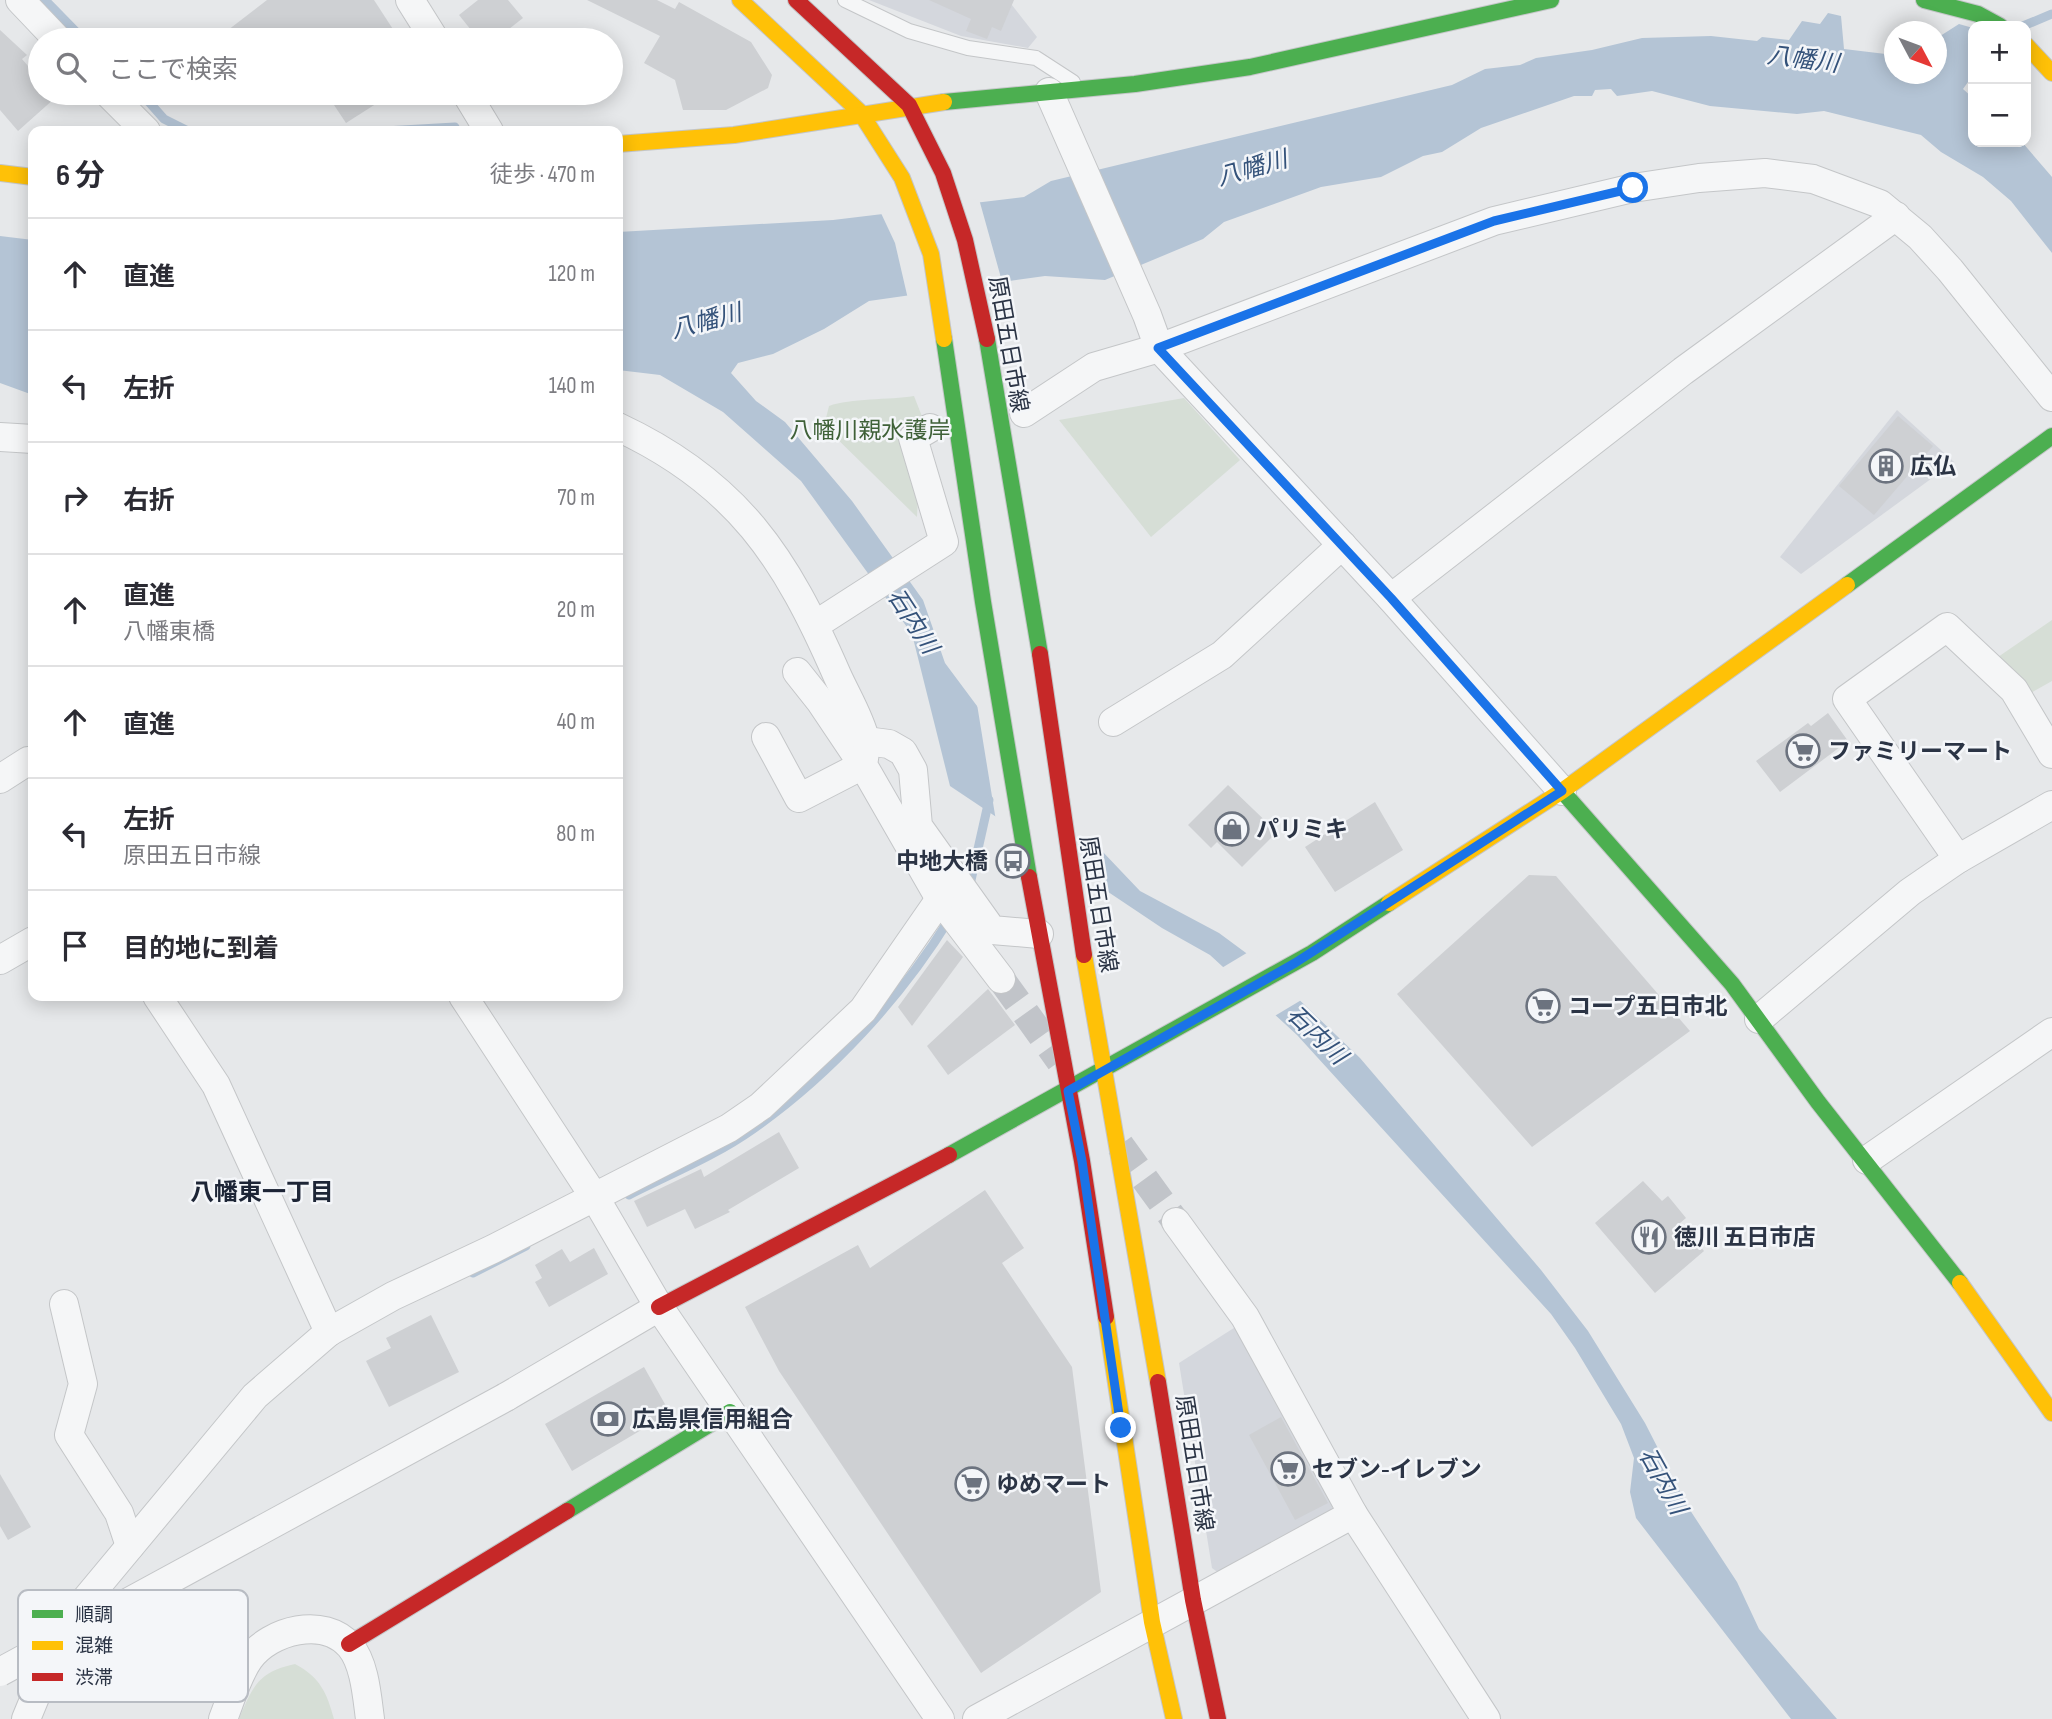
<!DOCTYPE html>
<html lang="ja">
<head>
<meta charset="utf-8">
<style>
  :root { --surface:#fff; --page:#f7f7f7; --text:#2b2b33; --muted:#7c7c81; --line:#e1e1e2 }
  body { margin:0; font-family:"Sofia Sans Condensed","Noto Sans JP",sans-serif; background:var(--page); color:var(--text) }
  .controls { position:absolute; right:21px; top:21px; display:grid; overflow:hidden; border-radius:14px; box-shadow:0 4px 18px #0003 }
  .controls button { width:63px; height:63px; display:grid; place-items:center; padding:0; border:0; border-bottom:2px solid var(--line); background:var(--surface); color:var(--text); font:35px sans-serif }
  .compass { position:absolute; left:1884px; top:21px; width:63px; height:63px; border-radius:50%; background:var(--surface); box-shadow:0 4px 18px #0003; rotate:131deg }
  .stop { position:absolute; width:21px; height:21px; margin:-16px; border:5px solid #1a73e8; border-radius:50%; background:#fff }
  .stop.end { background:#1a73e8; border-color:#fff; box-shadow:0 2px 7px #0008 }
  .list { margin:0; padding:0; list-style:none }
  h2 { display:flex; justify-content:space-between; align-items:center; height:91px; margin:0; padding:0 28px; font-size:30px }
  h2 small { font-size:23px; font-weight:400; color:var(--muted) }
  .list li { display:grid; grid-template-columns:46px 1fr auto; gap:21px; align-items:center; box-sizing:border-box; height:112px; padding:0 28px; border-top:2px solid var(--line) }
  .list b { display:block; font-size:26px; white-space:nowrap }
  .list p { margin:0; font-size:23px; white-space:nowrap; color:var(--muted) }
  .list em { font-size:23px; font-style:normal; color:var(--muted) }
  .icon { flex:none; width:38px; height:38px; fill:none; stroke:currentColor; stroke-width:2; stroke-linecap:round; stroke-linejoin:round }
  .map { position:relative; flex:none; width:2052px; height:1719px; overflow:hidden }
  .search { position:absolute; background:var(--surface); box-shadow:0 4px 18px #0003; left:28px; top:28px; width:595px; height:77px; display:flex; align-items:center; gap:18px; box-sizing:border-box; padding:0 24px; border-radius:38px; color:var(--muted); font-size:26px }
  .panel { position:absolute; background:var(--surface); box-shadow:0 4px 18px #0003; left:28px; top:126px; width:595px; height:875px; border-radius:14px }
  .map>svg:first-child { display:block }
</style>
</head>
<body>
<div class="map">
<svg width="2052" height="1719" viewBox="0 0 2052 1719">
  <rect width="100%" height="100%" fill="#e6e8ea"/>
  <g fill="#d4d7dd">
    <polygon points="869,0 1008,0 1037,37 1028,48 961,36"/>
    <polygon points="1897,410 1954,462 1801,574 1780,557"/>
    <polygon points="1237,1326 1333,1505 1329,1516 1220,1574 1212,1568 1179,1363"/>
  </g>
  <g fill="#d6ded6">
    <path d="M 914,396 L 923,419 L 898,437 L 918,496 L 917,517 L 824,426 L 829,406 C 850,398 889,400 914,396 Z"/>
    <polygon points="1184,398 1240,460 1151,537 1059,420"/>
    <polygon points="2052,620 2052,681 2029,694 1998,657"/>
    <path d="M 295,1664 C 320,1677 327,1693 334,1719 L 239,1719 C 253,1686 258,1672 295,1664 Z"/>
  </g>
  <g fill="#b4c4d5">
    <polygon points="1828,13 1841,16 1844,49 1894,55 1895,74 1937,74 1937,38 1959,24 1973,28 1973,75 1963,89 1973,98 1973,142 2022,142 2052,177 2052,253 2011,201 1983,177 1941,152 1921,135 1824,111 1797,114 1710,106 1652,91 1617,96 1611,89 1595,90 1592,96 1574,96 1481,128 1442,152 1423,156 1381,177 1321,187 1224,222 1203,239 1105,280 1045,276 869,301 824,329 773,354 738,363 731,373 756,401 785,422 852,501 923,600 945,663 1024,769 1140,891 1219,933 1265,967 1360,1058 1541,1270 1588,1331 1645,1423 1688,1507 1737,1582 1759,1629 1837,1719 1791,1719 1636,1518 1630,1492 1634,1458 1621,1424 1575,1348 1551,1314 1297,1035 1210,955 1162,928 950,786 912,634 801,481 723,412 660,375 618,370 618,232 833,220 1024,197 1051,181 1452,85 1485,69 1520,65 1536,58 1592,50 1642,38 1711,36 1757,41 1762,37 1789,40 1802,21 1820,24"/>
    <polygon points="0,236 33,240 33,395 0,383"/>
  </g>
  <g fill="#e6e8ea">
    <polygon points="979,199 1003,285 908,299 895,243 880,211"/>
    <polygon points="976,698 1027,767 1096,839 1105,893 996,821"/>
    <polygon points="1250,951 1267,965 1303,999 1273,1017 1220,969"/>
  </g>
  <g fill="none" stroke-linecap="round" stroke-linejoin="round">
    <g stroke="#b4c4d5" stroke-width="9">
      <polyline points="45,0 84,40"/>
      <polyline points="2023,26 2052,14"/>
      <polyline points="141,93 164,119 188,131"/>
      <polyline points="385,131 455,127"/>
      <polyline points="969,889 989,800"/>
      <path d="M 629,1195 C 670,1174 715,1156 753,1129 C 829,1076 902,997 950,918"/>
      <polyline points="473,1273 526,1246"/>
    </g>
  </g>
  <g fill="#ced0d3">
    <polygon points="267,0 374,0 400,40 215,40"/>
    <polygon points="478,0 508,0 523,18 495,40 479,40 459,15"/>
    <polygon points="587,0 657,0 675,9 679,2 751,42 772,75 768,88 726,110 683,110 675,80 644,63 660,36"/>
    <polygon points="929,0 1014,0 1001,31 992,27 987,39 966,31 971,19"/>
    <polygon points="0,30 27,55 22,59 40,80 40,93 51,93 55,98 18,131 0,110"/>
    <polygon points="326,93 393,93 346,123"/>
    <polygon points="1898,416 1933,446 1874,515 1839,486"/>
    <polygon points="1828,713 1848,741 1780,792 1756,761 1808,723 1811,726"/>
    <polygon points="1228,785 1277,832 1242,867 1217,842 1211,848 1188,825"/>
    <polygon points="1375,802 1403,850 1335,892 1305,847"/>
    <polygon points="1529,875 1556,876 1690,1031 1532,1147 1397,994"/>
    <polygon points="947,940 963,957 912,1026 898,1007"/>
    <polygon points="988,989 1015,1025 948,1075 927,1046"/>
    <polygon points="779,1132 799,1168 728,1210 730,1212 695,1229 685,1209 647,1227 634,1201 701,1169 704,1177"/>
    <polygon points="1643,1181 1662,1201 1668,1196 1686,1218 1680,1223 1704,1251 1655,1293 1595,1223"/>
    <polygon points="985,1190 1024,1248 1002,1263 1072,1367 1101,1592 981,1673 779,1371 745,1307 858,1245 870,1268"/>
    <polygon points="594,1248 608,1274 549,1307 535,1282 542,1278 535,1265 562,1249 570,1262"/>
    <polygon points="431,1315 459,1372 389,1407 366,1361 391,1348 386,1338"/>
    <polygon points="644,1367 670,1413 572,1471 545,1424"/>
    <polygon points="1281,1417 1328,1503 1295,1520 1249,1435"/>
    <polygon points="0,1474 31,1527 8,1540 0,1526"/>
  </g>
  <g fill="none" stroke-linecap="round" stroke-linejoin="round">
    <g stroke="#c1c4c9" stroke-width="28" stroke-dasharray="28 14" stroke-linecap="butt">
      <polyline points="1001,979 1060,1061"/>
      <polyline points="1120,1145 1176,1222"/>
    </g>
    <defs>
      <polyline id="lane" points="845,0 909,31 968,48 1036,58 1073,82"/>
      <g id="street">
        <polyline points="20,0 58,40"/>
        <polyline points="410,0 435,40"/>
        <polyline points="1049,92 1147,315 1159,348 1391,598 1562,791"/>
        <polyline points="108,93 146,131"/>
        <polyline points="466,93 489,131"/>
        <polyline points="1024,413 1094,367 1159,348 1494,221 1633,188 1699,178 1765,173 1813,179 1880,204 1920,237 1950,270 2052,397"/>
        <path d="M 618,427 C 738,483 786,558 837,675 C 846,695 860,718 865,739 C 867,747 864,757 863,765 L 940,899 L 1001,979"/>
        <polyline points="0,437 33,439"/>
        <polyline points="1391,598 1683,371 1896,216"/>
        <polyline points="815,625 944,542 913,438 930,428"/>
        <polyline points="1113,722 1222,655 1342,545"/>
        <polyline points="766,737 799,798 863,765 820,701 797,672"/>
        <polyline points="866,741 889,744 903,752 913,770 918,826 992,930 1039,934"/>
        <polyline points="0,779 28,761"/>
        <polyline points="1958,859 1847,699 1947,627 2014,690 2052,754"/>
        <polyline points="0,960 33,941"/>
        <polyline points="157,996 216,1085 329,1332"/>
        <polyline points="463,996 597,1201 659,1307 940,1719"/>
        <polyline points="1759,1019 1910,892 1958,859 2052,805"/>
        <polyline points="1867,1160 2052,1032"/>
        <polyline points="1176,1222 1245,1317 1353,1514 1486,1719"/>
        <polyline points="64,1304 83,1384 69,1435 119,1513 130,1546"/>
        <polyline points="506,1397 659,1307"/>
        <polyline points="26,1719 62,1632 87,1598 255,1396 329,1332 393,1296 493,1249 729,1128 761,1106 863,1010 940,899"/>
        <path d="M 223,1719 C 231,1699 237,1676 249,1659 C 270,1630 324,1616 350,1646 C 365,1664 367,1697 370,1719"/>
        <polyline points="977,1719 1353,1514"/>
      </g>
      <g id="fast">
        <polyline points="1924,0 1978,14 2000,26"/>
        <polyline points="944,102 1135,84 1250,67 1551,0"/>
        <polyline points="944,339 983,602 1029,877"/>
        <polyline points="987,339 1040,654"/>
        <polyline points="1847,585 2052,436"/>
        <polyline points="1562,791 1732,984 1818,1102 1960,1283"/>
        <polyline points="949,1155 1312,953 1389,903"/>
        <polyline points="567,1511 730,1412"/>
      </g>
      <g id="slow">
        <polyline points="740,0 860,112 902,178 931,254 944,339"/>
        <polyline points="2026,45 2052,73"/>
        <polyline points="618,144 734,135 944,102"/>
        <polyline points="0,173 33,177"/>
        <polyline points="1389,903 1562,791 1847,585"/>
        <polyline points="1084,955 1158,1382"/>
        <polyline points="1960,1283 2052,1413"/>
        <polyline points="1106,1317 1152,1622 1174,1719"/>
      </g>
      <g id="jam">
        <polyline points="796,0 909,105 943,173 965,240 987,339"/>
        <polyline points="1040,654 1084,955"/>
        <polyline points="1029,877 1082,1161 1106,1317"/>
        <polyline points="659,1307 949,1155"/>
        <polyline points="1158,1382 1193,1600 1218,1719"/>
        <polyline points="349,1644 567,1511"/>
      </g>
    </defs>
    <use href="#lane" stroke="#c4c6c8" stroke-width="16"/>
    <use href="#street" stroke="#c4c6c8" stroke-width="30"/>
    <use href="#fast" stroke="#c4c6c8" stroke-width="18"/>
    <use href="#slow" stroke="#c4c6c8" stroke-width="18"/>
    <use href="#jam" stroke="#c4c6c8" stroke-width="18"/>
    <use href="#lane" stroke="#f5f6f7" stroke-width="14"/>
    <use href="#street" stroke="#f5f6f7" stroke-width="28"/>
    <use href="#fast" stroke="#4caf50" stroke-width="16"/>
    <use href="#slow" stroke="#ffc107" stroke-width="16"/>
    <use href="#jam" stroke="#c62828" stroke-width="16"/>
    <defs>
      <polyline id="street-bridge" points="0,1672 506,1397"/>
    </defs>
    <use href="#street-bridge" stroke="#c4c6c8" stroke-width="30" stroke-linecap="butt"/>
    <use href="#street-bridge" stroke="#f5f6f7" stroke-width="28"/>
  </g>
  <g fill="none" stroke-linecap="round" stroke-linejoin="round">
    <polyline stroke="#1a73e8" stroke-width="9" points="1121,1428 1082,1161 1068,1091 1295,963 1562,791 1391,598 1158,348 1494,221 1633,188"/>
  </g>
  <defs>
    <symbol id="building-ring" viewBox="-11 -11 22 22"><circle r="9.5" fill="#f4f6f9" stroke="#6c737f" stroke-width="1.5"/><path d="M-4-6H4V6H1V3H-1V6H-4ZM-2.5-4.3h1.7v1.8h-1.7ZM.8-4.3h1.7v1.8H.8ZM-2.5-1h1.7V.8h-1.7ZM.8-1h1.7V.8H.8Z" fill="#6c737f"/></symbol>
    <symbol id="supermarket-ring" viewBox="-11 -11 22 22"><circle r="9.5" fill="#f4f6f9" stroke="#6c737f" stroke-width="1.5"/><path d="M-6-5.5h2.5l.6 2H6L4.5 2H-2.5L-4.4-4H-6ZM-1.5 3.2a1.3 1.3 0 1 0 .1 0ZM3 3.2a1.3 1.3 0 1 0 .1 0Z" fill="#6c737f"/></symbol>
    <symbol id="shop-ring" viewBox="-11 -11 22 22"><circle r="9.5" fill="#f4f6f9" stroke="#6c737f" stroke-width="1.5"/><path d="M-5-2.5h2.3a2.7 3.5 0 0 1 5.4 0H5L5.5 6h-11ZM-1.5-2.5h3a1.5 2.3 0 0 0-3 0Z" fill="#6c737f"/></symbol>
    <symbol id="bus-ring" viewBox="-11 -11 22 22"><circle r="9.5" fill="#f4f6f9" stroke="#6c737f" stroke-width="1.5"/><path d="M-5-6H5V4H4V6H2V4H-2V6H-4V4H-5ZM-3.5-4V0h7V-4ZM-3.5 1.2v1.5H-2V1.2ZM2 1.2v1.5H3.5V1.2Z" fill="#6c737f"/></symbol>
    <symbol id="restaurant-ring" viewBox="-11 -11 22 22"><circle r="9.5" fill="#f4f6f9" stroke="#6c737f" stroke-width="1.5"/><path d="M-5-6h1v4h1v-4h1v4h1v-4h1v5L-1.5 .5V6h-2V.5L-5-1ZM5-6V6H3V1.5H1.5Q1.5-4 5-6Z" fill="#6c737f"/></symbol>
    <symbol id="bank-ring" viewBox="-11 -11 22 22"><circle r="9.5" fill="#f4f6f9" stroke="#6c737f" stroke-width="1.5"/><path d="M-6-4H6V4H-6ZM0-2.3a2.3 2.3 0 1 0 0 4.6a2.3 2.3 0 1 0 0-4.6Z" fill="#6c737f"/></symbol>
  </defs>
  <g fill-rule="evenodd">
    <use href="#building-ring" x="1867" y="447" width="38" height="38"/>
    <use href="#supermarket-ring" x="1784" y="732" width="38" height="38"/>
    <use href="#shop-ring" x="1213" y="810" width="38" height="38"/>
    <use href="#bus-ring" x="994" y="842" width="38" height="38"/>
    <use href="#supermarket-ring" x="1524" y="987" width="38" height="38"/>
    <use href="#restaurant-ring" x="1630" y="1218" width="38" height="38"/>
    <use href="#bank-ring" x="589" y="1400" width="38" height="38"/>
    <use href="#supermarket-ring" x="1269" y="1450" width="38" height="38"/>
    <use href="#supermarket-ring" x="953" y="1465" width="38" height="38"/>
  </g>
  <g text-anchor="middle" stroke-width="5" stroke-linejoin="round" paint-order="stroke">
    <g font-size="23" fill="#2b3445" stroke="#f4f6f9">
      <text transform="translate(1009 344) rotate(80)" y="8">原田五日市線</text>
      <text transform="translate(1099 904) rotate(81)" y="8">原田五日市線</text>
      <text transform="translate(1195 1463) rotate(81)" y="8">原田五日市線</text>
    </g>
    <g font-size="23" fill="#3f6138" stroke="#f4f6f9">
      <text x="870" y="438">八幡川親水護岸</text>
    </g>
    <g font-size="23" font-weight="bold" fill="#2b3445" stroke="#f4f6f9" text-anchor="start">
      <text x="1910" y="474">広仏</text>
      <text x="1828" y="759">ファミリーマート</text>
      <text x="1256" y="837">パリミキ</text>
      <text x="988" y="869" text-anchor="end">中地大橋</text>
      <text x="1568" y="1014">コープ五日市北</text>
      <text x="1674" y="1245">徳川 五日市店</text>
      <text x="632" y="1427">広島県信用組合</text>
      <text x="1312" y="1477">セブン-イレブン</text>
      <text x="996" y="1492">ゆめマート</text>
    </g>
    <g font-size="24" font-style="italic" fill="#34527a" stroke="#f4f6f9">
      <text transform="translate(1803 59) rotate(7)" y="8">八幡川</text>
      <text transform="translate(1252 168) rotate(-16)" y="8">八幡川</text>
      <text transform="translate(706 321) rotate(-15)" y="8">八幡川</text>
      <text transform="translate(913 621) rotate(57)" y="8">石内川</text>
      <text transform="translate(1317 1035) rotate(44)" y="8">石内川</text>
      <text transform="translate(1663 1481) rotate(61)" y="8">石内川</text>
    </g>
    <g font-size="24" font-weight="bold" fill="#1d2536" stroke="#f4f6f9">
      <text x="262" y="1200">八幡東一丁目</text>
    </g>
  </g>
  <rect x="18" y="1590" width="230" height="112" rx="10" fill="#f4f6f9" stroke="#b8bcc3" stroke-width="2"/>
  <rect x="32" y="1610" width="31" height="8" fill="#4caf50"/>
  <rect x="32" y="1641" width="31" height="9" fill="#ffc107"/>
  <rect x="32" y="1673" width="31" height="8" fill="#c62828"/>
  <g font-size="19" fill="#2b3445">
    <text x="75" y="1621">順調</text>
    <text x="75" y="1652">混雑</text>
    <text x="75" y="1684">渋滞</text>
  </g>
</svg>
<div class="controls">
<button>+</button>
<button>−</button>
</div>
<svg class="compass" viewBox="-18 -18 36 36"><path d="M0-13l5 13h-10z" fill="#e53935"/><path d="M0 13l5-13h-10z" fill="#7c7c81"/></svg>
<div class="stop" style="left:1633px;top:188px"></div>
<div class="stop end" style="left:1121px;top:1428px"></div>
<div class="search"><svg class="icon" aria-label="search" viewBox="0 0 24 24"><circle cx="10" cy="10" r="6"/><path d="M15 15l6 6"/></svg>ここで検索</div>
<section class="panel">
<h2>6 分<small>徒歩 · 470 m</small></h2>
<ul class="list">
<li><svg class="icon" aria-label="ahead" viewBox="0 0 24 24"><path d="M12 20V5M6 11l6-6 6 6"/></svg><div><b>直進</b></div><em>120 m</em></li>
<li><svg class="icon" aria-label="left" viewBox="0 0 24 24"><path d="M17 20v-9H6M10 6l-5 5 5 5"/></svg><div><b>左折</b></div><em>140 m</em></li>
<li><svg class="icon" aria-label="right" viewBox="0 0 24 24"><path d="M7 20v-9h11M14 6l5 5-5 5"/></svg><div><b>右折</b></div><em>70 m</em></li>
<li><svg class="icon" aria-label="ahead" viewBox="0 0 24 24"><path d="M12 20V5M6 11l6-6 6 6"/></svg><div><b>直進</b><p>八幡東橋</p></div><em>20 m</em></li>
<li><svg class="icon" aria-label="ahead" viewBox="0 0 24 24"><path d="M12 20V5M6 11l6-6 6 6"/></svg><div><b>直進</b></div><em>40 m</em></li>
<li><svg class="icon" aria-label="left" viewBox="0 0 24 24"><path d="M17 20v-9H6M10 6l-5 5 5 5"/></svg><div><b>左折</b><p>原田五日市線</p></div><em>80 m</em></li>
<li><svg class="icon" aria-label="arrive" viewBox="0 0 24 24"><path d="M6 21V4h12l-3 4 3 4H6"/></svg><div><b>目的地に到着</b></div></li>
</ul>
</section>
</div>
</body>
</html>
